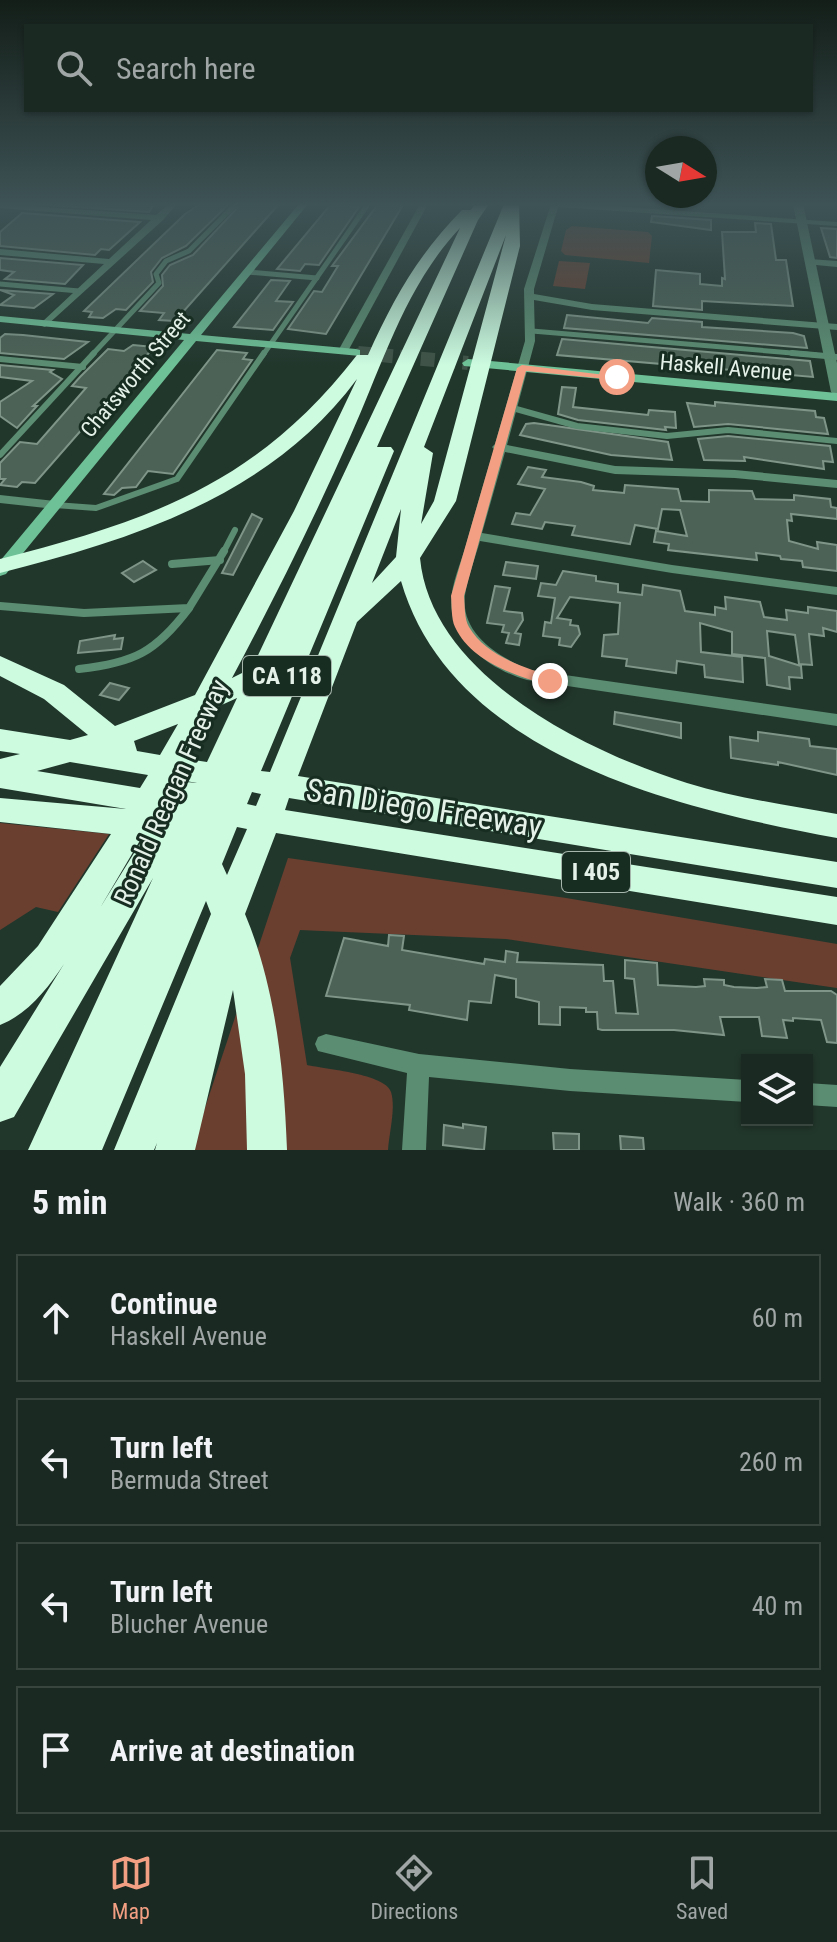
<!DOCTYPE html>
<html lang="en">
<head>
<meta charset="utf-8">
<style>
  :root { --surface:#1a2921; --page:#23312a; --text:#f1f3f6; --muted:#9fa6a5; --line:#38453f; --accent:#f39f83 }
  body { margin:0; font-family:"Roboto Condensed",sans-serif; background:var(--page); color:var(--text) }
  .controls { position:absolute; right:24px; bottom:24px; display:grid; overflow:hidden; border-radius:0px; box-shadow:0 2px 6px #0004 }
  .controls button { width:72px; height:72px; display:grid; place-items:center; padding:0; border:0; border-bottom:2px solid var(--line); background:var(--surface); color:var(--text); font:40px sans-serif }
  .compass { position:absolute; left:645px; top:136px; width:72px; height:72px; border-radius:50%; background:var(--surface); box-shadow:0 2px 6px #0004; rotate:101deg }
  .stop { position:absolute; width:24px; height:24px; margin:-18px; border:6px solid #f39f83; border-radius:50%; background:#fff }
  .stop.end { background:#f39f83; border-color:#fff; box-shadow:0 2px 8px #0008 }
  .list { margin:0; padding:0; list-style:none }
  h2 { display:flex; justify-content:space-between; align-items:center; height:104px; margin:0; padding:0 32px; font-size:34px }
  h2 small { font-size:26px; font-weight:400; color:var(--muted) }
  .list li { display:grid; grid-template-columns:52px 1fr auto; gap:24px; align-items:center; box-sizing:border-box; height:128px; margin:0 16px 16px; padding:0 16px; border:2px solid var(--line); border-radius:0px }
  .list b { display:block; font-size:30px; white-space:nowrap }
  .list p { margin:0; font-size:26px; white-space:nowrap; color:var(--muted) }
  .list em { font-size:26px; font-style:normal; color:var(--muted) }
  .icon { flex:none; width:44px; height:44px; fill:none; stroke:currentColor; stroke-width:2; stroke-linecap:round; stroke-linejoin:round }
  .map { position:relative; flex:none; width:837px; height:1150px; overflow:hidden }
  .search { position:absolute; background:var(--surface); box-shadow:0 2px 6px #0004; left:24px; right:24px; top:24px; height:88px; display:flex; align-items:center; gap:20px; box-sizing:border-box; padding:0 28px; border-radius:0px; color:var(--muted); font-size:30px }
  .sheet { height:680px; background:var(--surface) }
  nav { display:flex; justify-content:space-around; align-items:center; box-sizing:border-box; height:112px; border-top:2px solid var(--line); background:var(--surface); font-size:22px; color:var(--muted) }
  nav a { display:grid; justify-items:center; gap:4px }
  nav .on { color:var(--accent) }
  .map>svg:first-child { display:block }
</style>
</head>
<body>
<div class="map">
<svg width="837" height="1150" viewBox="0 0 837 1150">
  <rect width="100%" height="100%" fill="#22372c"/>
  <g fill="#6b3f30">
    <polygon points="572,226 648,232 652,236 649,263 565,255 561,251 566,230"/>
    <polygon points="559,261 590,263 585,289 553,286"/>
    <polygon points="0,823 109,834 58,912 36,907 0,930"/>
    <path d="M 288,858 L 566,898 L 837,944 L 837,988 L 506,939 L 300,930 L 290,958 L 307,1065 C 325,1069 386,1074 391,1092 C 396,1108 389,1133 388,1150 L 191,1150 Z"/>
  </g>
  <g fill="#4c6256" stroke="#7e9588" stroke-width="2">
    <polygon points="36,204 154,204 149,212"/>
    <polygon points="201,204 229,204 186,246 162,258 151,272 153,282 126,310 116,309 103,318 89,317 92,312 84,311 185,214"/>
    <polygon points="241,204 279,204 175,321 159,320 164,313 140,311 163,286 162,275 170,265 193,255"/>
    <polygon points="331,204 359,207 319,265 305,264 300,271 277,269"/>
    <polygon points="378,204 403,205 326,334 288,329 314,291 322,292 338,266 332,266"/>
    <polygon points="22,213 140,222 109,250 101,249 95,255 0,246 0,232"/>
    <polygon points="652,216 711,220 711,230 651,222"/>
    <polygon points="755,223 771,224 776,260 786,260 793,306 702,301 702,310 653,306 656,270 700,274 700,284 722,286 722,278 725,279 722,232 756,232"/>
    <polygon points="821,228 837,229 837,258 830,257"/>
    <polygon points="0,258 83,265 65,284 5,279 14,272 0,270"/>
    <polygon points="271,280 290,281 276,301 293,302 273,330 234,327"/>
    <polygon points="0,290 53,294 34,308 0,305 14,295"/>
    <polygon points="567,315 648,323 652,318 702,322 702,327 793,333 804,336 807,348 564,328"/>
    <polygon points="5,334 23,335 88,342 64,359 0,353 0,338"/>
    <polygon points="562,339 810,361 813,377 557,355"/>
    <polygon points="133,345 154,347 35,483 22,482 17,487 0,485 5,479 0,479 0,463 20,442 37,444 86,388 72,386 80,377 108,349 124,351"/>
    <polygon points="217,350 247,353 243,359 252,360 173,474 148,471 136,487 122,488 114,495 104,494"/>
    <polygon points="0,365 53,370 50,372 62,379 33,406 37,406 17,428 0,416 0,402 32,381 0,377"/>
    <polygon points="562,387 576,388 573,407 648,415 649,410 675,412 676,428 665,427 666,430 578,420 558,414"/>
    <polygon points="715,402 815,411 816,417 824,418 828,434 728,424 694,427 687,403 715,406"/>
    <polygon points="534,423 668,442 672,460 611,455 520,435 526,424"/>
    <polygon points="728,436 830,446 833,462 823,461 824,469 744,457 745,461 704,460 698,439"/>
    <polygon points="528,467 546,470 542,477 581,482 594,486 593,490 624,493 625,485 678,489 681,501 709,502 709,490 752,491 755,499 794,500 794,495 830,499 831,507 837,508 837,519 791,514 792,521 787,520 789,541 818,549 817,542 837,545 837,571 803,567 802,561 781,559 780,556 756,553 757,560 668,550 669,544 654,542 656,531 687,536 680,510 662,509 658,529 635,525 630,544 572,535 575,526 545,522 542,529 512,524 516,513 530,515 545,489 518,484"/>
    <polygon points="252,514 262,519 233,575 222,573"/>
    <polygon points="143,561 156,570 134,582 122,573"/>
    <polygon points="506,562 538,566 536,579 503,575"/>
    <polygon points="563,571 596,576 596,581 618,584 618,592 642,595 643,585 680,591 685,611 715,615 715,607 726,609 725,597 760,602 764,617 787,620 786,610 808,613 808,607 837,611 837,632 823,628 824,636 809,634 812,665 799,664 795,635 767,631 769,656 801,666 802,678 789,677 790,689 767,685 765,658 732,654 732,632 700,623 701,652 742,657 743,682 705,677 704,665 677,661 676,673 626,666 627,659 602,656 604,635 618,634 620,603 570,597 557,618 571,620 570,625 578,626 580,634 571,647 559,645 560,638 543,636 545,622 551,623 555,598 538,596 541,583 556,585"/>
    <polygon points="495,586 510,588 504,611 522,613 523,620 515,633 521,634 519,645 506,643 509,633 502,632 504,625 487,623"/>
    <polygon points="115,635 114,639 123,638 121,649 78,653 80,641"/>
    <polygon points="110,683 129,688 119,700 100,695"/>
    <polygon points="615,712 681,723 681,738 614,724"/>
    <polygon points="758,732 809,739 810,746 837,749 837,775 778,762 778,765 731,758 730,737 758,741"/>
    <polygon points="389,935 404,936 402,950 484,964 485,959 505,962 506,951 518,953 517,962 603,965 604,981 613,981 616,1013 638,1014 634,979 625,978 625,960 657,963 658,985 696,987 705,986 704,979 724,980 724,985 734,987 757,988 767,987 765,979 782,980 785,991 831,991 837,995 837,1043 827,1042 821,1020 793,1018 793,1021 783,1020 787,1038 762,1036 759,1017 720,1017 724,1035 674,1030 602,1030 598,1029 597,1012 586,1012 586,1008 560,1007 560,1025 539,1024 539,1002 516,997 516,979 495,975 491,1003 469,1001 467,1020 409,1010 410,1005 326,996 344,938 388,946"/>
    <polygon points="463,1124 486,1127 484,1150 443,1145 444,1125 463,1128"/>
    <polygon points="553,1133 579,1134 579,1150 554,1150"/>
    <polygon points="620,1136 643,1138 644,1150 621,1150"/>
  </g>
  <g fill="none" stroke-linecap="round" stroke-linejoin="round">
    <polyline stroke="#3f5348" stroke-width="10" stroke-dasharray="10 5" stroke-linecap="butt" points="356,353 380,355"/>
    <polyline stroke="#3f5348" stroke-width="14" stroke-dasharray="14 7" stroke-linecap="butt" points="358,353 468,363"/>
    <g stroke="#5b8d72" stroke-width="5">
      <polyline points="247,272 317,278"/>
      <polyline points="0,284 79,291"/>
      <polyline points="532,331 816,355"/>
      <polyline points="92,355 159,283 156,274 166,261 189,251 236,204"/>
      <polyline points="263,355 368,204"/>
    </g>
    <g stroke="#5b8d72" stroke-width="6">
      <polyline points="792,353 837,357"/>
      <polyline points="0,359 83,367"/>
      <polyline points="509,407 577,426 667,436 728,430 837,441"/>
      <polyline points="0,455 94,353"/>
      <polyline points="55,505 96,508 177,479 264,353"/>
      <polyline points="223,553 235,530"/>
    </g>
    <g stroke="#5b8d72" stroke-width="8">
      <polyline points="172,564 220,560"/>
      <polyline points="0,606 84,613 189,608 224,551"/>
      <path d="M 79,669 C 134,663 156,652 189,608"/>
    </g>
    <g fill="#5b8d72" fill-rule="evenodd">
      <polygon points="0,204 156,215 169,204 177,204 163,220 45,327 42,326 42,322 104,264 0,255 0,249 109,259 151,220 0,208"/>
      <polygon points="420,204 428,204 348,351 343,354 339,353 338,351"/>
      <path d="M 551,204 L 582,204 L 837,222 L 837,226 L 558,207 L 534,289 L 534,294 L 592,304 L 837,324 L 837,330 L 592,310 L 534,300 L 535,341 L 507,445 L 615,466 L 735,470 L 837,480 L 837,488 L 735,478 L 615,474 L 505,452 L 482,533 L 672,565 L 837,587 L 837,595 L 672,573 L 480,541 C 475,558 468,577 465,595 C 460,634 499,657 530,670 L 837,714 L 837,726 L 527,680 C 495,671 458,647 452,612 C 448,590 460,566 466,545 C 475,513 484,481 494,449 L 492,447 L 495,444 L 525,341 L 524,289 Z"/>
      <polygon points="809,259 837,261 837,267 806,264 805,262"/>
      <polygon points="0,495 55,501 61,505 55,509 0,503"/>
      <polygon points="326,1034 419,1054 570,1069 747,1080 747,1102 570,1091 429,1077 426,1150 402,1150 407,1073 318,1051 315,1044 318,1037"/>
      <polygon points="807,1083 837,1085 837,1107 807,1105"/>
    </g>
    <polygon fill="#5b8d72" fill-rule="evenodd" points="793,204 803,204 837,363 837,396 831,392"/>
    <g fill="#6ec197" fill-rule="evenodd">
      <polygon points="299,204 308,204 201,335 356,349 360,350 360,356 196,341 6,574 0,576 0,561 184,340 0,322 0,316 190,334"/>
      <polygon points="468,359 837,393 837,401 464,366 462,363"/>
    </g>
    <path fill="#ccfbe0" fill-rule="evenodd" d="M 475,204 L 489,204 L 478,220 L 377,447 L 391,447 L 394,451 L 261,771 L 270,772 L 504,204 L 519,204 L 520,246 L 456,501 L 420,558 C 431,676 588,752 687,783 C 736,798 787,805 837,814 L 837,838 C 681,809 452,757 401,581 L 357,622 L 298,776 L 837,862 L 837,888 L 289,798 L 285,810 L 837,897 L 837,925 L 276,833 L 245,914 C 276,988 284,1070 287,1150 L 247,1150 L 245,1074 L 233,990 L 195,1150 L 155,1150 L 157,1143 L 154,1150 L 114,1150 L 211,914 L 206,901 L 102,1150 L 28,1150 L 153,878 L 14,1117 L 0,1122 L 0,1067 L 64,964 C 48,988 28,1014 0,1025 L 0,986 L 38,946 L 111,834 L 0,822 L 0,798 L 126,809 L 0,788 L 0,759 L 20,754 L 0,751 L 0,729 L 70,740 L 88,735 L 44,699 L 0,676 L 0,656 L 64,685 L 115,726 L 195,695 L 294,511 L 357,379 C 271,495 135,539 0,573 L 0,559 C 152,520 258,483 357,355 L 368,355 C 394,298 417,256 462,210 L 471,210 ZM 460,228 L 252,668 L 232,678 C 274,599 314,519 350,437 C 382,366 405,286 460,228 ZM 506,235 L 434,501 L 421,524 L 433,453 L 424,447 ZM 401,509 L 396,557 L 372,583 ZM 237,698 L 207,762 L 187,759 L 215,708 ZM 178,724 L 160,755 L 137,751 L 134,741 ZM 70,762 L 148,775 L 140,788 L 37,771 ZM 175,779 L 197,783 L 187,782 L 168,792 ZM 252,792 L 261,794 L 256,806 L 247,804 ZM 237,827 L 247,829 L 227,875 L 222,864 ZM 142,837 L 144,837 L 100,908 Z"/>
  </g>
  <linearGradient id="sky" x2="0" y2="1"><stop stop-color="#131e18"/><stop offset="0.56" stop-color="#3e5356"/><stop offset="1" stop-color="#3e5356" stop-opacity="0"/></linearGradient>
  <rect width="837" height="365" fill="url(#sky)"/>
  <path fill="#f39f83" d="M 522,365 L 622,377 L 617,380 L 526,371 L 464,596 C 465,605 464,619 469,627 C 486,656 525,668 555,677 L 555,684 L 550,686 C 517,676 471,662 455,627 C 451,619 452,605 451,596 L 517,368 Z"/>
  <g text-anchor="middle" stroke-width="6" stroke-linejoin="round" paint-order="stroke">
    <g font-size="22" fill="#e4f1e9" stroke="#182d22">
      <text transform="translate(726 367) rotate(5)" y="8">Haskell Avenue</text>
      <text transform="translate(135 374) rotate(-50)" y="8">Chatsworth Street</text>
    </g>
    <g fill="#182d22" stroke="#a7b6ad" stroke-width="2">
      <rect x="243" y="656" width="88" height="40" rx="6"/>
      <rect x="562" y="852" width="68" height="40" rx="6"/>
    </g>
    <g font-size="24" font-weight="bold" fill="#e4f1e9">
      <text x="287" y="684">CA 118</text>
      <text x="596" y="880">I 405</text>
    </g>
    <g font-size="26" fill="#e4f1e9" stroke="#182d22">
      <text transform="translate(171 792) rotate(-66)" y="9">Ronald Reagan Freeway</text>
    </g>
    <g font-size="32" fill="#e4f1e9" stroke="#182d22">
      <text transform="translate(424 808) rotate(9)" y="11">San Diego Freeway</text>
    </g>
  </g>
</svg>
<div class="controls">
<button><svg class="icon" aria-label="layers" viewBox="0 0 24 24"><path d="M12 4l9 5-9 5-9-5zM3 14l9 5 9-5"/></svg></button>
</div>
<svg class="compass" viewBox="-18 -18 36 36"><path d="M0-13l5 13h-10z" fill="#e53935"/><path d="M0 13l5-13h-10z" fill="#9fa6a5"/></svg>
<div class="stop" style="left:617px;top:377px"></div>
<div class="stop end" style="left:550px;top:681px"></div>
<div class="search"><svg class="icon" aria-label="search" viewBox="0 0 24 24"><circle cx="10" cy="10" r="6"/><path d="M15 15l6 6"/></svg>Search here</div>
</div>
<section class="sheet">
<h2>5 min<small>Walk · 360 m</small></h2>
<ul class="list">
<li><svg class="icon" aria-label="ahead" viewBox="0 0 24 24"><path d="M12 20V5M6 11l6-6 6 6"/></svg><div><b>Continue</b><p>Haskell Avenue</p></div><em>60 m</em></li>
<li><svg class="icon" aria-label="left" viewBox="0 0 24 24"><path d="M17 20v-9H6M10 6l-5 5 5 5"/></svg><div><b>Turn left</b><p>Bermuda Street</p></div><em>260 m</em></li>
<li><svg class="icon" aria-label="left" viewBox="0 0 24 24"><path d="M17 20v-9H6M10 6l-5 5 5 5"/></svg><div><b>Turn left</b><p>Blucher Avenue</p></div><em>40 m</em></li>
<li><svg class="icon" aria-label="arrive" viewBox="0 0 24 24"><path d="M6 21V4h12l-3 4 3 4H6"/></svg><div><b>Arrive at destination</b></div></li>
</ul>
</section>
<nav>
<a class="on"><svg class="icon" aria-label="map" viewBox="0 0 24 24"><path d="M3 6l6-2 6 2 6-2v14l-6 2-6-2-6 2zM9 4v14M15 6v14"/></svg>Map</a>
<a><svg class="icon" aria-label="directions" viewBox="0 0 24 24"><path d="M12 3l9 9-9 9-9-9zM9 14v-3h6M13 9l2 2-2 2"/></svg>Directions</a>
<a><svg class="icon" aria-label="saved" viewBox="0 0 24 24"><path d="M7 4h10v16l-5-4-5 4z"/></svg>Saved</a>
</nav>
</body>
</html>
